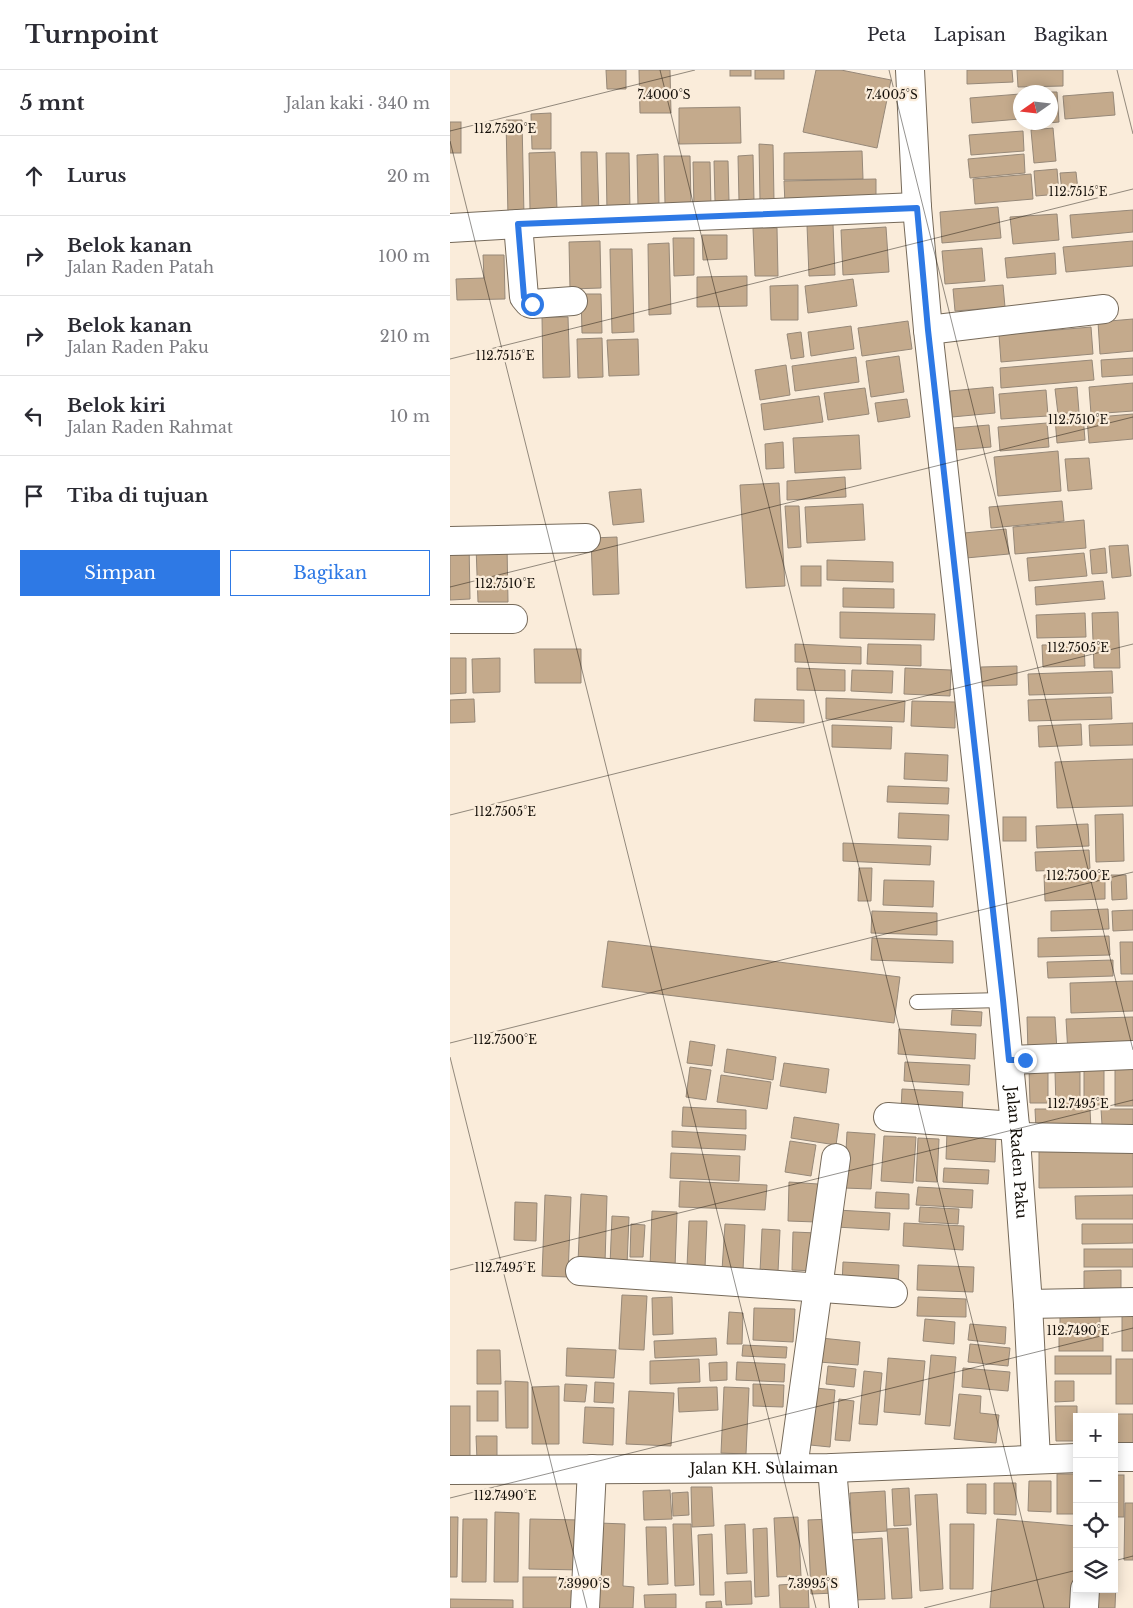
<!DOCTYPE html>
<html lang="id">
<head>
<meta charset="utf-8">
<style>
  :root { --surface:#fff; --page:#f7f7f7; --text:#2b2b33; --muted:#7c7c81; --line:#e1e1e2; --accent:#2e79e5 }
  body { margin:0; font-family:"Libre Baskerville",serif; background:var(--page); color:var(--text) }
  .controls { position:absolute; right:15px; bottom:15px; display:grid; overflow:hidden; border-radius:0px; box-shadow:0 2px 12px #0003 }
  .controls button { width:45px; height:45px; display:grid; place-items:center; padding:0; border:0; border-bottom:1px solid var(--line); background:var(--surface); color:var(--text); font:25px sans-serif }
  .compass { position:absolute; left:563px; top:15px; width:45px; height:45px; border-radius:50%; background:var(--surface); box-shadow:0 2px 12px #0003; rotate:256deg }
  .stop { position:absolute; width:15px; height:15px; margin:-11px; border:4px solid #2e79e5; border-radius:50%; background:#fff }
  .stop.end { background:#2e79e5; border-color:#fff; box-shadow:0 1px 5px #0008 }
  .list { margin:0; padding:0; list-style:none }
  h2 { display:flex; justify-content:space-between; align-items:center; height:65px; margin:0; padding:0 20px; font-size:21px }
  h2 small { font-size:16px; font-weight:400; color:var(--muted) }
  .list li { display:grid; grid-template-columns:32px 1fr auto; gap:15px; align-items:center; box-sizing:border-box; height:80px; padding:0 20px; border-top:1px solid var(--line) }
  .list b { display:block; font-size:19px; white-space:nowrap }
  .list p { margin:0; font-size:16px; white-space:nowrap; color:var(--muted) }
  .list em { font-size:16px; font-style:normal; color:var(--muted) }
  .actions { display:flex; gap:10px; padding:15px 20px }
  .actions a { flex:1; padding:11px 0; border:1px solid var(--accent); border-radius:0px; text-align:center; font-size:18px; color:var(--accent) }
  .actions .main { background:var(--accent); color:#fff }
  .icon { flex:none; width:28px; height:28px; fill:none; stroke:currentColor; stroke-width:2; stroke-linecap:round; stroke-linejoin:round }
  .map { position:relative; flex:none; width:683px; height:1538px; overflow:hidden }
  header { display:flex; align-items:center; gap:30px; box-sizing:border-box; height:70px; padding:0 25px; background:var(--surface); border-bottom:1px solid var(--line) }
  header strong { font-size:24px }
  nav { display:flex; gap:28px; margin-inline-start:auto; font-size:18px }
  main { display:flex }
  aside { flex:1; background:var(--surface) }
  .map>svg:first-child { display:block }
</style>
</head>
<body>
<header>
<strong>Turnpoint</strong>
<nav><a>Peta</a><a>Lapisan</a><a>Bagikan</a></nav>
</header>
<main>
<aside>
<h2>5 mnt<small>Jalan kaki · 340 m</small></h2>
<ul class="list">
<li><svg class="icon" aria-label="ahead" viewBox="0 0 24 24"><path d="M12 20V5M6 11l6-6 6 6"/></svg><div><b>Lurus</b></div><em>20 m</em></li>
<li><svg class="icon" aria-label="right" viewBox="0 0 24 24"><path d="M7 20v-9h11M14 6l5 5-5 5"/></svg><div><b>Belok kanan</b><p>Jalan Raden Patah</p></div><em>100 m</em></li>
<li><svg class="icon" aria-label="right" viewBox="0 0 24 24"><path d="M7 20v-9h11M14 6l5 5-5 5"/></svg><div><b>Belok kanan</b><p>Jalan Raden Paku</p></div><em>210 m</em></li>
<li><svg class="icon" aria-label="left" viewBox="0 0 24 24"><path d="M17 20v-9H6M10 6l-5 5 5 5"/></svg><div><b>Belok kiri</b><p>Jalan Raden Rahmat</p></div><em>10 m</em></li>
<li><svg class="icon" aria-label="arrive" viewBox="0 0 24 24"><path d="M6 21V4h12l-3 4 3 4H6"/></svg><div><b>Tiba di tujuan</b></div></li>
</ul>
<div class="actions"><a class="main">Simpan</a><a>Bagikan</a></div>
</aside>
<div class="map">
<svg width="683" height="1538" viewBox="0 0 683 1538">
  <rect width="100%" height="100%" fill="#faecda"/>
  <g fill="#c4aa8c" stroke="#968878">
    <polygon points="156,0 176,0 176,19 157,19"/>
    <polygon points="189,0 220,0 221,43 190,43"/>
    <rect x="280" y="0" width="21" height="6"/>
    <rect x="305" y="0" width="29" height="9"/>
    <polygon points="366,0 391,0 441,10 427,78 353,62"/>
    <polygon points="517,0 562,0 563,12 517,14"/>
    <polygon points="567,0 613,0 613,16 568,17"/>
    <polygon points="597,22 607,22 609,52 588,54 588,52 600,52 600,22"/>
    <polygon points="663,22 665,45 615,49 613,26"/>
    <polygon points="570,24 570,49 522,53 520,28"/>
    <polygon points="290,37 291,73 229,74 229,38"/>
    <polygon points="101,43 101,79 82,79 81,44"/>
    <polygon points="56,50 72,50 74,146 58,147"/>
    <rect x="0" y="52" width="11" height="31"/>
    <polygon points="603,58 606,91 584,93 581,60"/>
    <polygon points="573,61 574,81 521,85 519,65"/>
    <polygon points="309,74 323,75 324,131 310,131"/>
    <polygon points="412,81 413,109 334,110 334,83"/>
    <polygon points="105,82 107,140 80,140 79,83"/>
    <polygon points="131,82 147,82 149,144 132,144"/>
    <polygon points="156,83 179,83 180,141 157,142"/>
    <polygon points="208,84 209,137 188,137 187,85"/>
    <polygon points="574,84 575,103 520,108 518,89"/>
    <polygon points="303,85 304,131 289,131 288,86"/>
    <polygon points="214,86 240,86 241,134 215,134"/>
    <polygon points="264,91 278,91 279,131 265,131"/>
    <polygon points="243,92 260,92 261,138 244,138"/>
    <polygon points="607,99 609,124 586,126 584,101"/>
    <polygon points="626,102 628,120 612,122 610,103"/>
    <polygon points="581,104 583,129 525,134 523,109"/>
    <polygon points="426,109 426,134 335,135 334,111"/>
    <polygon points="548,137 551,168 492,173 490,142"/>
    <polygon points="683,140 683,162 622,168 620,145"/>
    <polygon points="607,144 609,170 563,174 560,147"/>
    <polygon points="383,154 385,205 359,206 357,155"/>
    <polygon points="436,157 439,202 393,205 391,160"/>
    <polygon points="303,158 327,158 328,206 305,206"/>
    <polygon points="252,165 277,165 277,189 253,190"/>
    <polygon points="223,168 244,168 244,205 224,206"/>
    <polygon points="150,171 151,218 120,219 119,172"/>
    <polygon points="683,171 683,196 616,202 613,177"/>
    <polygon points="219,173 221,244 199,245 198,174"/>
    <polygon points="532,178 535,211 495,214 492,181"/>
    <polygon points="160,179 182,179 184,262 162,263"/>
    <polygon points="605,183 606,204 557,208 555,188"/>
    <polygon points="33,185 54,185 55,229 7,230 6,209 34,208"/>
    <polygon points="297,206 297,236 247,237 247,207"/>
    <polygon points="403,209 407,236 358,243 355,216"/>
    <polygon points="348,215 348,250 321,250 320,216"/>
    <polygon points="553,215 555,237 505,241 503,219"/>
    <polygon points="131,224 151,224 152,263 132,263"/>
    <polygon points="92,247 118,247 120,307 93,308"/>
    <polygon points="683,249 683,281 650,284 648,252"/>
    <polygon points="458,251 462,279 412,286 408,258"/>
    <polygon points="401,256 404,279 361,286 358,262"/>
    <polygon points="641,257 643,284 551,292 549,265"/>
    <polygon points="351,262 354,287 341,289 337,264"/>
    <polygon points="152,268 153,307 128,308 127,269"/>
    <polygon points="188,269 189,305 159,306 157,270"/>
    <polygon points="449,286 454,322 421,327 416,291"/>
    <polygon points="406,287 409,312 345,321 342,296"/>
    <polygon points="683,288 683,305 652,307 651,290"/>
    <polygon points="642,290 644,310 551,318 550,298"/>
    <polygon points="336,295 340,325 310,330 305,300"/>
    <polygon points="683,313 683,341 641,344 639,317"/>
    <polygon points="543,317 545,343 502,347 500,321"/>
    <polygon points="627,317 629,342 608,344 605,319"/>
    <polygon points="415,318 419,344 378,350 374,323"/>
    <polygon points="596,320 598,346 551,349 549,324"/>
    <polygon points="369,326 373,352 314,360 311,334"/>
    <polygon points="457,329 460,347 428,352 425,333"/>
    <polygon points="683,344 683,369 639,373 637,348"/>
    <polygon points="633,345 635,370 607,373 605,348"/>
    <polygon points="597,353 599,377 550,381 548,357"/>
    <polygon points="539,355 541,377 505,380 503,358"/>
    <polygon points="409,365 411,399 345,403 343,368"/>
    <polygon points="333,372 334,398 316,399 315,374"/>
    <polygon points="608,381 611,421 548,426 544,387"/>
    <polygon points="639,388 642,419 618,421 615,389"/>
    <polygon points="395,407 396,427 337,430 337,411"/>
    <polygon points="329,413 335,516 296,518 290,415"/>
    <polygon points="191,419 194,452 163,455 159,422"/>
    <polygon points="612,431 614,451 541,458 539,437"/>
    <polygon points="413,434 415,470 357,473 355,437"/>
    <polygon points="335,436 349,436 351,477 338,478"/>
    <polygon points="634,450 636,478 565,484 563,457"/>
    <polygon points="556,459 559,484 516,488 514,463"/>
    <polygon points="167,467 169,524 143,525 141,468"/>
    <polygon points="0,472 19,472 20,529 0,530"/>
    <polygon points="57,475 58,532 28,532 26,476"/>
    <polygon points="678,475 681,506 662,508 659,476"/>
    <polygon points="655,478 657,503 642,504 640,480"/>
    <polygon points="634,483 637,506 579,511 577,488"/>
    <polygon points="377,490 443,492 443,512 377,510"/>
    <rect x="351" y="496" width="20" height="20"/>
    <polygon points="653,511 655,529 586,535 585,517"/>
    <polygon points="393,518 444,519 444,538 393,537"/>
    <polygon points="390,542 485,544 484,570 390,568"/>
    <polygon points="668,542 670,598 644,598 642,543"/>
    <polygon points="635,543 636,567 587,568 586,545"/>
    <polygon points="345,574 411,577 411,594 345,592"/>
    <polygon points="418,574 471,575 471,596 417,594"/>
    <polygon points="634,574 635,596 593,597 592,575"/>
    <polygon points="84,579 131,579 131,613 85,613"/>
    <polygon points="0,588 16,588 16,623 0,624"/>
    <polygon points="50,588 50,622 23,623 22,589"/>
    <polygon points="567,596 567,615 532,616 531,597"/>
    <polygon points="347,598 395,600 395,621 347,620"/>
    <polygon points="455,598 501,600 500,626 454,624"/>
    <polygon points="402,600 443,601 442,623 401,621"/>
    <polygon points="662,601 663,623 579,625 578,604"/>
    <polygon points="661,627 662,649 579,651 578,630"/>
    <polygon points="376,628 455,631 454,652 376,649"/>
    <polygon points="24,629 25,652 0,653 0,630"/>
    <polygon points="305,629 354,630 354,653 304,651"/>
    <polygon points="462,631 505,632 505,658 461,656"/>
    <polygon points="683,653 683,675 640,676 639,655"/>
    <polygon points="631,654 632,675 589,677 588,656"/>
    <polygon points="382,655 442,657 441,679 382,677"/>
    <polygon points="455,683 498,685 497,711 454,709"/>
    <polygon points="683,689 683,736 607,738 605,692"/>
    <polygon points="438,716 499,718 498,734 437,732"/>
    <polygon points="449,743 499,745 498,770 448,768"/>
    <polygon points="673,744 674,791 646,792 645,745"/>
    <rect x="553" y="747" width="23" height="24"/>
    <polygon points="638,754 639,776 587,778 586,756"/>
    <polygon points="393,773 481,776 480,795 393,791"/>
    <polygon points="639,780 640,799 586,801 585,782"/>
    <polygon points="409,798 422,798 421,831 408,831"/>
    <polygon points="655,803 655,829 595,831 594,805"/>
    <polygon points="661,805 676,805 677,829 662,830"/>
    <polygon points="434,810 484,811 483,837 433,835"/>
    <polygon points="658,839 659,859 601,861 601,841"/>
    <polygon points="683,840 683,860 663,861 662,841"/>
    <polygon points="422,841 487,843 487,865 421,863"/>
    <polygon points="659,866 660,885 588,887 588,868"/>
    <polygon points="422,868 503,871 503,893 421,890"/>
    <polygon points="158,871 450,907 444,953 152,917"/>
    <polygon points="670,872 683,872 683,904 671,904"/>
    <polygon points="663,890 663,906 598,908 597,892"/>
    <polygon points="683,911 683,941 621,943 620,913"/>
    <polygon points="502,940 532,942 531,956 501,955"/>
    <polygon points="577,947 605,947 607,981 578,982"/>
    <polygon points="683,947 683,981 618,984 616,949"/>
    <polygon points="449,959 526,964 525,989 448,984"/>
    <polygon points="240,971 265,975 262,996 237,993"/>
    <polygon points="277,979 326,987 323,1010 274,1002"/>
    <polygon points="455,992 520,995 519,1015 454,1011"/>
    <polygon points="334,993 379,999 376,1023 330,1016"/>
    <polygon points="240,997 261,1000 256,1030 236,1027"/>
    <polygon points="598,998 598,1033 580,1033 579,999"/>
    <rect x="634" y="998" width="20" height="37"/>
    <rect x="665" y="998" width="18" height="38"/>
    <polygon points="605,1002 630,1002 630,1037 606,1037"/>
    <polygon points="271,1005 321,1012 317,1039 267,1032"/>
    <polygon points="452,1019 513,1022 512,1043 451,1040"/>
    <polygon points="233,1037 296,1040 296,1059 232,1056"/>
    <polygon points="585,1039 640,1039 641,1059 586,1059"/>
    <polygon points="651,1039 683,1039 683,1055 652,1055"/>
    <polygon points="344,1047 389,1054 386,1075 341,1068"/>
    <polygon points="222,1061 296,1065 295,1080 222,1077"/>
    <polygon points="497,1061 546,1064 545,1092 496,1089"/>
    <polygon points="397,1062 425,1064 421,1119 394,1118"/>
    <polygon points="434,1066 466,1067 463,1113 431,1111"/>
    <polygon points="468,1068 489,1069 487,1112 466,1111"/>
    <polygon points="340,1071 366,1075 361,1106 335,1102"/>
    <polygon points="589,1078 683,1078 683,1117 589,1118"/>
    <polygon points="221,1083 290,1086 289,1111 220,1108"/>
    <polygon points="494,1098 539,1100 538,1114 493,1112"/>
    <polygon points="230,1111 317,1115 315,1140 229,1137"/>
    <polygon points="339,1112 368,1114 366,1152 338,1151"/>
    <polygon points="468,1117 523,1120 522,1138 466,1135"/>
    <polygon points="426,1122 459,1124 459,1139 425,1138"/>
    <polygon points="131,1124 157,1126 155,1193 128,1192"/>
    <polygon points="95,1125 121,1127 118,1207 92,1206"/>
    <polygon points="683,1125 683,1149 626,1149 625,1126"/>
    <polygon points="65,1132 87,1133 86,1171 64,1170"/>
    <polygon points="470,1137 509,1139 508,1154 469,1152"/>
    <polygon points="387,1140 440,1143 439,1160 386,1157"/>
    <polygon points="202,1141 227,1142 225,1198 200,1197"/>
    <polygon points="162,1146 179,1147 177,1195 160,1195"/>
    <polygon points="239,1151 257,1151 255,1198 237,1197"/>
    <polygon points="454,1153 514,1156 513,1180 453,1176"/>
    <polygon points="181,1154 195,1155 193,1187 180,1187"/>
    <polygon points="275,1154 295,1155 293,1201 272,1200"/>
    <polygon points="632,1154 683,1154 683,1173 632,1174"/>
    <polygon points="312,1159 330,1160 328,1202 310,1202"/>
    <polygon points="343,1162 367,1163 366,1201 342,1200"/>
    <rect x="634" y="1179" width="49" height="18"/>
    <polygon points="393,1192 449,1195 448,1219 392,1216"/>
    <polygon points="468,1195 524,1197 523,1222 467,1220"/>
    <polygon points="671,1200 671,1224 634,1224 634,1201"/>
    <polygon points="172,1225 197,1226 194,1280 169,1279"/>
    <polygon points="222,1227 223,1264 203,1265 202,1228"/>
    <polygon points="468,1227 516,1229 516,1247 467,1246"/>
    <polygon points="304,1238 345,1239 343,1272 303,1270"/>
    <rect x="610" y="1240" width="40" height="14"/>
    <rect x="672" y="1240" width="11" height="41"/>
    <polygon points="279,1242 293,1243 292,1274 277,1274"/>
    <polygon points="475,1249 505,1252 504,1274 473,1271"/>
    <polygon points="520,1254 556,1257 555,1274 518,1270"/>
    <rect x="609" y="1260" width="44" height="21"/>
    <polygon points="266,1268 267,1285 205,1288 204,1271"/>
    <polygon points="371,1268 410,1272 408,1295 369,1292"/>
    <polygon points="520,1274 560,1278 558,1296 518,1292"/>
    <polygon points="293,1275 337,1277 336,1288 292,1286"/>
    <polygon points="117,1278 166,1280 164,1308 116,1306"/>
    <polygon points="27,1280 50,1280 51,1314 27,1314"/>
    <polygon points="481,1285 506,1287 500,1356 475,1354"/>
    <rect x="605" y="1286" width="56" height="18"/>
    <polygon points="438,1288 475,1291 470,1345 434,1342"/>
    <polygon points="249,1289 250,1312 200,1314 200,1291"/>
    <rect x="666" y="1289" width="17" height="45"/>
    <polygon points="277,1292 277,1310 260,1311 259,1293"/>
    <polygon points="287,1292 335,1294 334,1312 286,1310"/>
    <polygon points="378,1296 406,1299 404,1317 376,1314"/>
    <polygon points="513,1298 560,1302 558,1321 512,1317"/>
    <polygon points="414,1301 432,1303 427,1355 409,1354"/>
    <polygon points="55,1311 78,1312 78,1358 56,1358"/>
    <polygon points="605,1311 624,1311 624,1331 605,1332"/>
    <polygon points="145,1312 164,1313 163,1333 144,1332"/>
    <polygon points="115,1314 137,1315 135,1332 114,1331"/>
    <polygon points="303,1314 334,1315 333,1337 303,1336"/>
    <polygon points="109,1316 109,1374 82,1374 82,1317"/>
    <polygon points="267,1317 268,1340 229,1342 228,1318"/>
    <polygon points="274,1317 299,1318 296,1384 271,1383"/>
    <polygon points="366,1318 385,1320 380,1377 360,1375"/>
    <rect x="27" y="1321" width="21" height="30"/>
    <polygon points="179,1321 224,1323 221,1376 176,1374"/>
    <polygon points="509,1324 531,1326 530,1343 549,1345 546,1373 504,1369"/>
    <polygon points="389,1329 404,1331 400,1371 385,1370"/>
    <rect x="0" y="1336" width="20" height="52"/>
    <polygon points="605,1336 627,1336 627,1371 606,1371"/>
    <polygon points="135,1337 164,1338 163,1375 133,1373"/>
    <polygon points="662,1344 683,1344 683,1377 664,1377 664,1347 662,1347"/>
    <polygon points="26,1366 47,1366 47,1390 27,1390"/>
    <rect x="607" y="1404" width="20" height="40"/>
    <rect x="664" y="1405" width="10" height="42"/>
    <polygon points="579,1411 601,1411 601,1442 578,1441"/>
    <polygon points="544,1413 566,1413 566,1445 544,1444"/>
    <polygon points="517,1414 536,1414 536,1444 517,1443"/>
    <polygon points="241,1417 262,1417 264,1456 242,1457"/>
    <polygon points="459,1418 461,1455 444,1456 442,1419"/>
    <polygon points="220,1420 222,1449 194,1450 193,1421"/>
    <polygon points="435,1421 437,1461 402,1463 400,1423"/>
    <polygon points="238,1422 239,1445 223,1446 222,1423"/>
    <polygon points="487,1424 493,1519 470,1521 465,1425"/>
    <polygon points="675,1433 683,1433 683,1490 674,1490"/>
    <polygon points="45,1442 69,1443 68,1512 44,1512"/>
    <polygon points="0,1447 8,1447 7,1507 0,1507"/>
    <polygon points="348,1447 351,1506 327,1507 324,1448"/>
    <polygon points="13,1449 37,1449 36,1512 12,1512"/>
    <polygon points="80,1449 132,1450 132,1500 79,1499"/>
    <polygon points="383,1449 386,1523 361,1524 358,1450"/>
    <polygon points="547,1449 627,1456 627,1538 540,1538"/>
    <polygon points="149,1453 175,1454 173,1516 184,1517 183,1538 145,1538"/>
    <polygon points="223,1454 241,1454 244,1515 225,1516"/>
    <polygon points="295,1454 297,1503 277,1504 275,1455"/>
    <polygon points="500,1454 524,1454 523,1519 500,1519"/>
    <polygon points="196,1457 216,1457 218,1514 198,1515"/>
    <polygon points="317,1458 319,1526 305,1527 303,1459"/>
    <polygon points="458,1458 462,1528 442,1529 437,1459"/>
    <polygon points="262,1464 264,1525 250,1525 248,1465"/>
    <polygon points="432,1468 435,1529 404,1530 401,1470"/>
    <rect x="73" y="1507" width="57" height="31"/>
    <polygon points="301,1511 302,1534 276,1535 275,1512"/>
    <polygon points="664,1511 666,1511 665,1538 642,1538 642,1519 664,1519"/>
    <polygon points="358,1513 359,1538 330,1538 329,1515"/>
    <polygon points="226,1524 226,1538 195,1538 194,1525"/>
    <polygon points="0,1529 63,1530 63,1538 0,1538"/>
    <polygon points="271,1531 272,1538 256,1538 256,1532"/>
  </g>
  <g fill="none" stroke-linecap="round" stroke-linejoin="round">
    <defs>
      <polyline id="service" points="467,932 553,930"/>
      <g id="minor">
        <polyline points="68,154 74,227 79,233 82,234 123,231"/>
        <polyline points="0,158 103,152 467,137"/>
        <polyline points="478,260 654,239"/>
        <polyline points="0,471 136,468"/>
        <polyline points="0,549 63,549"/>
        <polyline points="559,990 683,985"/>
        <polyline points="438,1047 565,1056"/>
        <polyline points="566,1067 683,1069"/>
        <polyline points="130,1201 443,1223"/>
        <polyline points="578,1234 683,1232"/>
        <polyline points="343,1398 386,1088"/>
        <polyline points="382,1398 394,1538"/>
        <polyline points="135,1538 142,1399"/>
        <polyline points="634,1538 635,1519"/>
      </g>
      <g id="tertiary">
        <path id="s1" d="M 460,0 L 467,137 L 478,260 L 553,930 L 565,1056 L 578,1234 L 586,1389"/>
        <polyline points="664,1387 683,1387"/>
        <path id="s2" d="M 0,1400 L 382,1398 L 627,1388"/>
      </g>
    </defs>
    <use href="#service" stroke="#766a5a" stroke-width="16"/>
    <use href="#minor" stroke="#766a5a" stroke-width="30"/>
    <use href="#tertiary" stroke="#766a5a" stroke-width="30"/>
    <use href="#service" stroke="#fff" stroke-width="14"/>
    <use href="#minor" stroke="#fff" stroke-width="28"/>
    <use href="#tertiary" stroke="#fff" stroke-width="28"/>
  </g>
  <g fill="none" stroke-linecap="round" stroke-linejoin="round">
    <polyline stroke="#2e79e5" stroke-width="6" points="82,234 79,233 74,227 68,154 467,138 478,260 553,930 559,990 575,990"/>
  </g>
  <path fill="none" stroke="#140f09" stroke-width="1" stroke-opacity="0.45" d="M 210,0 L 594,1538M 439,0 L 683,980M 667,0 L 683,64M 0,61 L 245,0M 0,71 L 366,1538M 0,289 L 683,119M 0,517 L 683,347M 0,745 L 683,574M 0,973 L 683,802M 0,987 L 137,1538M 0,1200 L 683,1030M 0,1428 L 683,1258M 664,1491 L 683,1486M 474,1538 L 627,1500"/>
  <g text-anchor="middle" stroke-width="4.5" stroke-linejoin="round" paint-order="stroke">
    <g font-size="15" fill="#140f09" stroke="#faecda">
      <text dy="5" stroke="none"><textPath href="#s1" startOffset="1088">Jalan Raden Paku</textPath></text>
      <text dy="5" stroke="none"><textPath href="#s2" startOffset="314">Jalan KH. Sulaiman</textPath></text>
    </g>
  </g>
  <g font-size="12" text-anchor="middle" fill="#140f09" stroke="#faecda" stroke-width="4.5" stroke-linejoin="round" paint-order="stroke">
    <text x="442" y="29">7.4005°S</text>
    <text x="214" y="29">7.4000°S</text>
    <text x="55" y="63">112.7520°E</text>
    <text x="628" y="126">112.7515°E</text>
    <text x="55" y="290">112.7515°E</text>
    <text x="628" y="354">112.7510°E</text>
    <text x="55" y="518">112.7510°E</text>
    <text x="628" y="582">112.7505°E</text>
    <text x="55" y="746">112.7505°E</text>
    <text x="628" y="810">112.7500°E</text>
    <text x="55" y="974">112.7500°E</text>
    <text x="628" y="1038">112.7495°E</text>
    <text x="55" y="1202">112.7495°E</text>
    <text x="628" y="1265">112.7490°E</text>
    <text x="55" y="1430">112.7490°E</text>
    <text x="134" y="1518">7.3990°S</text>
    <text x="363" y="1518">7.3995°S</text>
  </g>
</svg>
<div class="controls">
<button>+</button>
<button>−</button>
<button><svg class="icon" aria-label="locate" viewBox="0 0 24 24"><circle cx="12" cy="12" r="6"/><path d="M12 2v4M12 18v4M2 12h4M18 12h4"/></svg></button>
<button><svg class="icon" aria-label="layers" viewBox="0 0 24 24"><path d="M12 4l9 5-9 5-9-5zM3 14l9 5 9-5"/></svg></button>
</div>
<svg class="compass" viewBox="-18 -18 36 36"><path d="M0-13l5 13h-10z" fill="#e53935"/><path d="M0 13l5-13h-10z" fill="#7c7c81"/></svg>
<div class="stop" style="left:82px;top:234px"></div>
<div class="stop end" style="left:575px;top:990px"></div>
</div>
</main>
</body>
</html>
